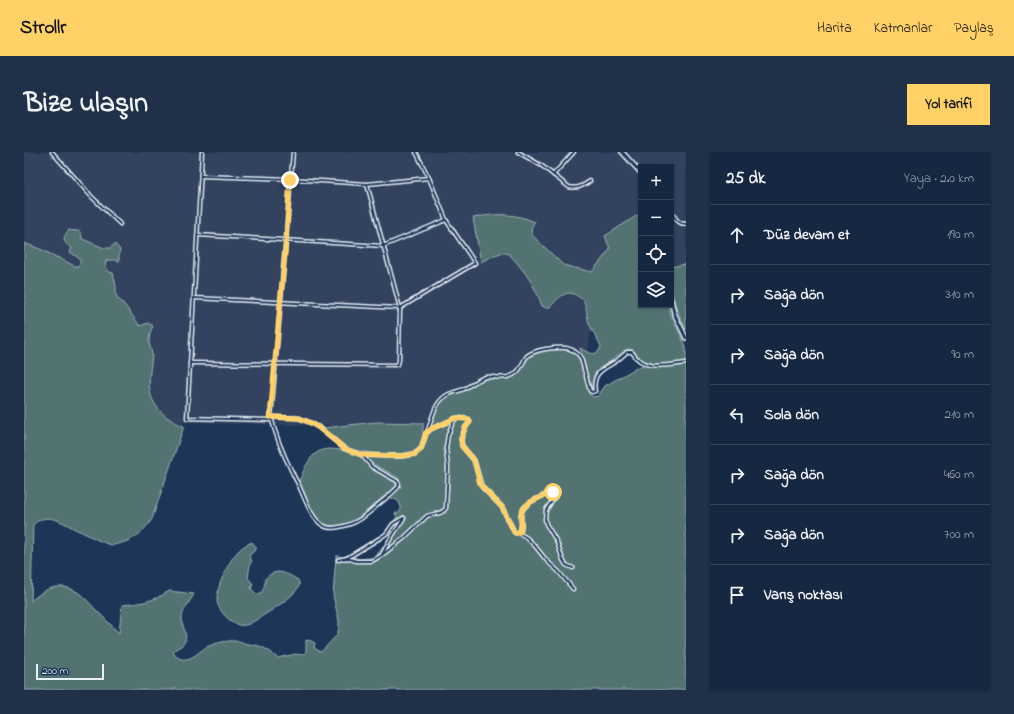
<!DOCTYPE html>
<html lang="tr">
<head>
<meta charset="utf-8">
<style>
  :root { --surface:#162841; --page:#1f3048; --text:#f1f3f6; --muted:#9ea6b1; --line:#35445a; --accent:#ffd166 }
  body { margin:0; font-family:"Indie Flower",sans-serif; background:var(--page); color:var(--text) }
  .controls { position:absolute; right:12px; top:12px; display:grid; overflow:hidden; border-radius:0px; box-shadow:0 1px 3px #0004 }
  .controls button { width:36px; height:36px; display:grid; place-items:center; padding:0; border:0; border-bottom:1px solid var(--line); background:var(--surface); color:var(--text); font:20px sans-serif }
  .scale { position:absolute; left:12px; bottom:10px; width:68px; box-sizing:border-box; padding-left:4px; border:2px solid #e8f1f8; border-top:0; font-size:11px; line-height:14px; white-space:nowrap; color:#e8f1f8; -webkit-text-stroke:3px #1d3557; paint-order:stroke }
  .stop { position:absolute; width:12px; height:12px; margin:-9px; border:3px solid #ffd166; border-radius:50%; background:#fff }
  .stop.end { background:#ffd166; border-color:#fff; box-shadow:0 1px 4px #0008 }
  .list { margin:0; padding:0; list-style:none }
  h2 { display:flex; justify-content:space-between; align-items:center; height:52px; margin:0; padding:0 16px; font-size:17px }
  h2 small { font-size:13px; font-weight:400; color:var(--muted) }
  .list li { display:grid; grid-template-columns:26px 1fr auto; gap:12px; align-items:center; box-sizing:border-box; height:60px; padding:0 16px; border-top:1px solid var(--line) }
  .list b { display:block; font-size:15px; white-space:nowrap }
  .list em { font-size:13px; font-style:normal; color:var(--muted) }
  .icon { flex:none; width:22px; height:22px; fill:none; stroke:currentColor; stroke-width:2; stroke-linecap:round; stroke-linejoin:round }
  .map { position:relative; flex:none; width:662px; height:538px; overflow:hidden; border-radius:0px }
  header { display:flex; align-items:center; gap:24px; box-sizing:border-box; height:56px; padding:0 20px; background:var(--accent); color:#111 }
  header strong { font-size:19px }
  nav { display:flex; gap:22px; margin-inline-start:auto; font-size:14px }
  .intro { display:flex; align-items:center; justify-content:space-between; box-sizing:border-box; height:96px; padding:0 24px }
  h1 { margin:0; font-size:28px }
  .button { padding:10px 18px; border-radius:0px; background:var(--accent); color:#111; font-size:14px; font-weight:700 }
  main { display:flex; gap:24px; padding:0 24px }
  aside { flex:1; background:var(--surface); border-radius:0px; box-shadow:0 1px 3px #0004 }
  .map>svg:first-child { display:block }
</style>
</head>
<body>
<header>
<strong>Strollr</strong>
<nav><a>Harita</a><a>Katmanlar</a><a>Paylaş</a></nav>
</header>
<div class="intro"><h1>Bize ulaşın</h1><a class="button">Yol tarifi</a></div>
<main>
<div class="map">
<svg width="662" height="538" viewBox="0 0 662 538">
  <rect width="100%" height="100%" fill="#1d3557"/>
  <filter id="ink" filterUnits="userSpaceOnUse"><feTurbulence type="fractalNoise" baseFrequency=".025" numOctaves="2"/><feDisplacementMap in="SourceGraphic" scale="8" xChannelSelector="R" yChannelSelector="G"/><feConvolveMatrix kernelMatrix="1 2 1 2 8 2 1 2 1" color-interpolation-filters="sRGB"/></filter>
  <g filter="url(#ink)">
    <polygon fill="#33435e" points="0,0 662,0 662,112 647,115 647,15 617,15 617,61 581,84 586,97 568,120 572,146 552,280 66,268 0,212"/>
    <g fill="#537372" stroke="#9eb2b5">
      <path d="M 617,61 L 617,153 L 644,153 L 646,162 L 662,194 L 662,210 C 648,211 630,216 618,207 C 614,205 612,201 609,198 L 602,197 C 598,200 594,204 590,207 C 578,216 567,216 569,235 L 567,236 L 556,196 L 563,200 L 570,202 L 575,199 L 577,194 C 573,186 568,179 565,171 C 563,166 562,153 560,149 C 558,147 555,145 552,143 C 541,137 534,147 526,155 L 522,156 L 518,154 C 511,133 500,118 485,102 C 476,98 466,106 457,110 L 449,66 C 470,61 491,61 511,70 C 507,74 506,79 509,84 L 539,113 L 568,120 L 586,97 L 581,84 Z"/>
      <path d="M 45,78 C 52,80 58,76 58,87 L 80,96 L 86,96 L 91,92 L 96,98 L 95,101 L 95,110 L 91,108 L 84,108 L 81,110 L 83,117 L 85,120 L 89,121 L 92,134 L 92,143 L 94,147 L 99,151 L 116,174 L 124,171 L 129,174 C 127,178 125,184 125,189 C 125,194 128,198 128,204 C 127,214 124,228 126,238 C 128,256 144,268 160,274 L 128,367 C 120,379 111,388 97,391 C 94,392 91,393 88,393 C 84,393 80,390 76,389 C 68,385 60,381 51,377 C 38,370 22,359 9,373 L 7,449 C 21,436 37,429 55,441 C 61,446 66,451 71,457 C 79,465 87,473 95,481 L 98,453 C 116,451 129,450 145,439 L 170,442 C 166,450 158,458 158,467 C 158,477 167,486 157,494 C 154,496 151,497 149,499 C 151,505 156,508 163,507 C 172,505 177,497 185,494 C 193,491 203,488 212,489 C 216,489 220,491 224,492 C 236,493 245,497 253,506 L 272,502 C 276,503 279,503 282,500 L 282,488 L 287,489 L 291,491 L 290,496 L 297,500 L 313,483 L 315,476 L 315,469 L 309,443 L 312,404 L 315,404 L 318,405 L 325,403 L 335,407 L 346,406 L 350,405 L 356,399 L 374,373 L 369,370 L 373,365 L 371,362 L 371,361 C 375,362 377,359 377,355 L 375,350 L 371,347 L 368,347 L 365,343 L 376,332 L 375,328 L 373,325 L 346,310 L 343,307 L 344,305 L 383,305 C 388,305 392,304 395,301 C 403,295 407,269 411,259 C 421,242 427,245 442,237 C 450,234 455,228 464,227 C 471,226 479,229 485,227 C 495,223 499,211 506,205 C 513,199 521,198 529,198 C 538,197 552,197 556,207 C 558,211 558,215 559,219 C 562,227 564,234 565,242 L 569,245 L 574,244 L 581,234 L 612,216 L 621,214 L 640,215 L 662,213 L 662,538 L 154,538 L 151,536 L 150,538 L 0,538 L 0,91 L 16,97 L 51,114 L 54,114 L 56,111 L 56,107 L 46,100 L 48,96 C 38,90 38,86 45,78 Z"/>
      <polygon points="662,112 662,178 652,156 647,133 647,115"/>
      <path d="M 352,270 L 399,271 C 399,278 400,289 395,295 C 387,307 336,301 323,296 C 314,291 307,283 299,276 Z"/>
      <path d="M 306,297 L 318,298 L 335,303 L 345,314 L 372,329 L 372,334 C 361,343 350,353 339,362 C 336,364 333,367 329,369 C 321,373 308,376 299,371 C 287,364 279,342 275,329 C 282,314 287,297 306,297 Z"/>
      <path d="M 228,390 L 233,396 L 225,404 L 228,409 L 226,412 L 224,426 L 229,432 L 227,436 L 231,441 L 235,442 L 238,440 C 239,437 242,431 241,427 C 251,415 263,421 274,428 C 275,431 276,432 275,434 C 270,446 238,464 227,471 C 223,473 219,474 215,473 C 205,470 192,457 193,446 C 193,435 204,411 211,403 C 215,397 221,393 228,390 Z"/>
    </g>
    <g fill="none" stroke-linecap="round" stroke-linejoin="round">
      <defs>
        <g id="street">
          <polyline points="28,0 67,44 96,72"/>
          <polyline points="178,0 163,266 247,268"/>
          <path d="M 269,0 L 247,265 C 252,285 260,304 269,322 C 271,327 274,331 276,336 C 281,347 288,368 300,374 C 304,377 310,376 315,375 C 334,372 342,363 356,351 C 362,346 369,341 374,335 L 375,332 L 373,329 L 348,315 L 338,303"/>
          <path d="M 494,0 L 518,14 L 545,35 C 553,37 559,34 566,29"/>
          <polyline points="529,23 550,0"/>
          <polyline points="177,24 266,27 343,32 405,26"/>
          <path d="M 647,60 C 652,66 653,72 662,72"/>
          <polyline points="174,83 359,94 422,68"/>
          <polyline points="170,146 376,156 451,111 422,68 405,26 392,0"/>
          <polyline points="166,211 372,213 374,212 375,208 376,156 343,32"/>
          <path d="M 247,265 L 275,266 L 287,271 L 294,275 L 321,297 L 338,303 L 360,304 L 378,304 L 391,302 L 397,297 L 402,281 L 407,277 L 432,266 L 444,267 L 446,269 L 445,271 L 441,276 L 437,287 L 438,294 L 450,308 L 457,332 L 459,336 L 478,355 L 491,381 L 495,381 C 500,374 496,370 497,363 C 498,351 520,343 529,340 L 532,341 L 532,343 L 522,358 L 521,367 L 522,372 L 533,390 L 539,408 L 542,413 L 549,416"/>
          <path d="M 404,278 C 409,263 411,249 425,242 C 430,240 435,239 440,237 C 447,233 454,227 462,225 C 470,224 481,228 489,223 C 499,217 497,211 503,204 C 511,197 532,195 542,196 C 548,197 554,201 557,206 L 566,239 L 568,240 L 571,239 C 568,221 579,217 591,210 C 596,207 599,203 603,200 L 608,200 C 619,220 644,213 662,211"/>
          <polyline points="495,381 503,386 511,394 523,409 534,419 549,437"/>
          <path d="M 358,403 L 379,387 L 403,364 C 410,361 418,363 422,356 L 424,316 L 422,296 L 424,283 L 427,275 L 431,267"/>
          <polyline points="323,406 332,409 348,409 358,403 365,389 380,366"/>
          <polyline points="314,408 323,406 356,386 362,382 369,372 379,366"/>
        </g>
        <g id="secondary">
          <polyline points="598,0 617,21"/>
          <polyline points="647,148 650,161 662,186"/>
        </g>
      </defs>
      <use href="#street" stroke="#e8f1f8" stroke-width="5"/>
      <use href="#secondary" stroke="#e8f1f8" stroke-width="6"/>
      <use href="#street" stroke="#1d3557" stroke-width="2"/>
      <use href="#secondary" stroke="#1d3557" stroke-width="3"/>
    </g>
  </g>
  <g fill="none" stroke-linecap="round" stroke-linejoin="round" filter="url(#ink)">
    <path stroke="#ffd166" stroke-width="5" d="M 266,28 L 262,89 L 246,265 L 275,266 L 287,271 L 294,275 L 321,297 L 338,303 L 360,304 L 378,304 L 391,302 L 397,297 L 402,281 L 407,277 L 432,266 L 445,267 L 446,270 L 441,276 L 437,287 L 438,294 L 450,308 L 456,332 L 459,336 L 478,355 L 490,380 L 492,381 L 496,380 C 499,373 496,368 497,361 C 500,350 520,344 529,340"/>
  </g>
</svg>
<div class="controls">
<button>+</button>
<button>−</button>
<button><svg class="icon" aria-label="locate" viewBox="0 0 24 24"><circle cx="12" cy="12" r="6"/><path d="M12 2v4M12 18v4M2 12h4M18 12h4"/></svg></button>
<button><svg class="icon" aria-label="layers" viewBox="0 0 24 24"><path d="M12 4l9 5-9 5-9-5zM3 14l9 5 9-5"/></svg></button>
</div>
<div class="scale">200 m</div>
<div class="stop" style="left:529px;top:340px"></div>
<div class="stop end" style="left:266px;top:28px"></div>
</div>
<aside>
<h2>25 dk<small>Yaya · 2.0 km</small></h2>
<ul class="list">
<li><svg class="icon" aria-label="ahead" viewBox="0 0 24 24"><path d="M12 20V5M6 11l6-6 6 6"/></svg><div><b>Düz devam et</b></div><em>190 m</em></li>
<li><svg class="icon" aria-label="right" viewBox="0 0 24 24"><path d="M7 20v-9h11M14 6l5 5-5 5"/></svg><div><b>Sağa dön</b></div><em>310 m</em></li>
<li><svg class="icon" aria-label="right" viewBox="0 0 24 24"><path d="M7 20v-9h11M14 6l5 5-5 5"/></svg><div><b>Sağa dön</b></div><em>90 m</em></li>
<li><svg class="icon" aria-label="left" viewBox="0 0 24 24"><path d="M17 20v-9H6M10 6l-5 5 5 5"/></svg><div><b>Sola dön</b></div><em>210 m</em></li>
<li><svg class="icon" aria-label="right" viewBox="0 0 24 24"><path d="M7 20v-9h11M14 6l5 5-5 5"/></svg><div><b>Sağa dön</b></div><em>460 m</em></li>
<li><svg class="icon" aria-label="right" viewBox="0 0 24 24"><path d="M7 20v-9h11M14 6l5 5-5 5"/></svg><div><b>Sağa dön</b></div><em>700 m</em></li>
<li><svg class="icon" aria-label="arrive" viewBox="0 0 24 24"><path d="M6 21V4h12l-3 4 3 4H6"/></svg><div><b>Varış noktası</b></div></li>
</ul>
</aside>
</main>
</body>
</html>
